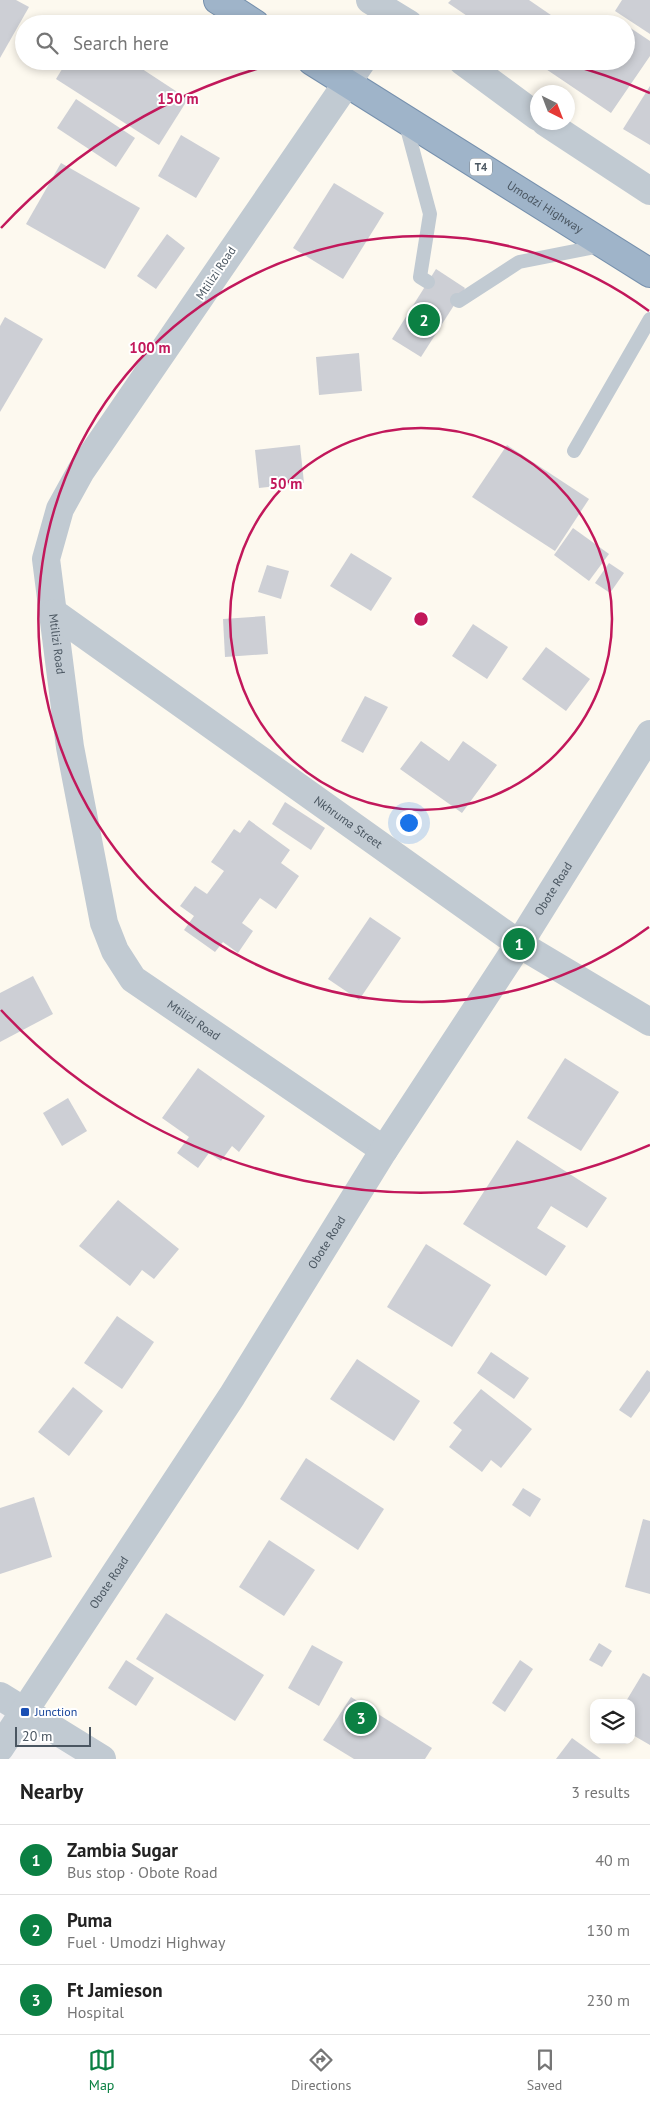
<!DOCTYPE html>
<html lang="en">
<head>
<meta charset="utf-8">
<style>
  :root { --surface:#fff; --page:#f2f2f2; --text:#222; --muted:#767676; --line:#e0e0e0; --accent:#0b8043 }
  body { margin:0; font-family:"PT Sans",sans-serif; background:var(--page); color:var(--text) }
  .controls { position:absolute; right:15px; bottom:15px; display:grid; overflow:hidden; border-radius:10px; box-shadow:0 2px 8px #0003 }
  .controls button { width:45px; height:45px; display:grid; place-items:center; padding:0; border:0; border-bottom:1px solid var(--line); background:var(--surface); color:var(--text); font:25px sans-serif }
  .compass { position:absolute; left:530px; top:85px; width:45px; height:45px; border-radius:50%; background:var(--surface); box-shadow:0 2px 8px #0003; rotate:138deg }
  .scale { position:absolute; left:15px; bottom:12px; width:76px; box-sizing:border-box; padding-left:5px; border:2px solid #4a5661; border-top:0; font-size:14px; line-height:18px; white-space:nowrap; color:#4a5661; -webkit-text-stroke:4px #fff; paint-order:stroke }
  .you { position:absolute; left:408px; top:822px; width:18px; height:18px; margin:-12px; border:4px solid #fff; border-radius:50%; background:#1a73e8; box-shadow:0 0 0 8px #1a73e833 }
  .badge { display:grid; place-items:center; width:32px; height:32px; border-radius:50%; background:var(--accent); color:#fff; font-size:16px; font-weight:700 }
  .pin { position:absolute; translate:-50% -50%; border:2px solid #fff; box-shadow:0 1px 5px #0006 }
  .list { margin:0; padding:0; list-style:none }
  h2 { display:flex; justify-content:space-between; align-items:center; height:65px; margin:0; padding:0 20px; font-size:21px }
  h2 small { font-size:16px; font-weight:400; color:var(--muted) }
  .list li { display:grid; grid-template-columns:32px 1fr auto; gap:15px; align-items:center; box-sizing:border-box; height:70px; padding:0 20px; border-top:1px solid var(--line) }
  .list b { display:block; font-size:19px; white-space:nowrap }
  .list p { margin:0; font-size:16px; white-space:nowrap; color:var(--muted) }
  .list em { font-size:16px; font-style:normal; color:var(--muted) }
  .icon { flex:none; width:28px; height:28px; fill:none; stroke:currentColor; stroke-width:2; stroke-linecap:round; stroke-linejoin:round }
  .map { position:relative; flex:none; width:650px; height:1759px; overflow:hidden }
  .search { position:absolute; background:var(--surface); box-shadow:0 2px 8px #0003; left:15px; right:15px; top:15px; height:55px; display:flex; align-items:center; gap:12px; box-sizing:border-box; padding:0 18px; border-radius:28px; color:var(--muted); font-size:19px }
  .sheet { height:275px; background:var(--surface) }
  nav { display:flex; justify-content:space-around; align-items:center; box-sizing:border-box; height:70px; border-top:1px solid var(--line); background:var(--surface); font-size:14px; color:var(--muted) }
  nav a { display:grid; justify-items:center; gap:2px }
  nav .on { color:var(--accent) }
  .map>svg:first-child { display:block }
</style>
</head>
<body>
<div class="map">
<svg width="650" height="1759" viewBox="0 0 650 1759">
  <rect width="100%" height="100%" fill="#f5f3f3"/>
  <path fill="#fdf9ef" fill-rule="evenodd" d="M 0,0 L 650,0 L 650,1759 L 99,1759 L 0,1692 ZM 24,24 L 626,24 L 626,61 L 24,61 ZM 538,92 L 568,92 L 568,122 L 538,122 ZM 594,1703 L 631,1703 L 631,1740 L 594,1740 Z"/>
  <g fill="#cdcfd5">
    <polygon points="0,0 16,0 29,7 0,58"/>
    <polygon points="451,0 529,0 564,24 479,24 448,3"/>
    <polygon points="622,0 650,0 650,34 615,11"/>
    <polygon points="626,25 650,41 650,56 611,113 534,61 626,61"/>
    <polygon points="67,61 130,61 188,99 159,145 56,79"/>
    <polygon points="650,86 650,145 623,129"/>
    <polygon points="76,99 135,138 116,167 57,128"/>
    <polygon points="181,135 220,158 196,198 158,176"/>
    <polygon points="61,163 140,208 105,269 26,224"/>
    <polygon points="334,183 384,213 343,279 293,248"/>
    <polygon points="167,234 185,248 156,289 137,276"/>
    <polygon points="436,269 465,288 421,357 392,339"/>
    <polygon points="5,317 43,339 0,412 0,326"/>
    <polygon points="359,353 362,391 319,395 316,357"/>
    <polygon points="300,445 304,483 259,488 255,450"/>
    <polygon points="507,445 589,499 555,551 472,497"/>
    <polygon points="573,528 609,554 589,581 554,555"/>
    <polygon points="351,553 392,578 371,611 330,586"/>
    <polygon points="609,563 624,573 610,593 595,583"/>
    <polygon points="267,565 289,571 281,599 258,592"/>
    <polygon points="265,616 268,654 225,657 223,619"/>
    <polygon points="473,624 508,647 487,679 452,656"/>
    <polygon points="546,647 590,679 566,711 522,679"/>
    <polygon points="365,696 388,707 363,753 341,741"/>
    <polygon points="421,741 449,761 463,741 497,765 462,813 400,769"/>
    <polygon points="285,802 325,828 311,850 272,824"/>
    <polygon points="249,820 290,850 281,863 299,876 276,909 260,898 242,923 253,931 238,953 223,942 215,952 184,930 194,916 180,906 195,886 207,894 224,871 211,862 234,829 240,833"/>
    <polygon points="370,917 401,938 359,1000 328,979"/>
    <polygon points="33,976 53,1014 0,1042 0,993"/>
    <polygon points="565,1058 619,1092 581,1151 527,1118"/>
    <polygon points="198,1068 265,1116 239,1152 232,1146 221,1161 209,1153 198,1168 177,1153 189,1137 162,1118"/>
    <polygon points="68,1098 87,1131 62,1146 43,1113"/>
    <polygon points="517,1140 607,1198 587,1228 551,1206 537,1228 566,1246 546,1276 463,1224"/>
    <polygon points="118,1200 179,1249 154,1279 142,1270 130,1286 79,1246"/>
    <polygon points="426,1244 491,1285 452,1347 387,1307"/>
    <polygon points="117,1316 154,1342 122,1389 84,1363"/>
    <polygon points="491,1352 529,1378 514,1399 477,1373"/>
    <polygon points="357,1359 420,1401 394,1441 330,1399"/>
    <polygon points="647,1370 650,1372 650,1391 631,1418 619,1410"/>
    <polygon points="73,1387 103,1411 69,1456 38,1432"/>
    <polygon points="481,1389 532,1429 501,1468 491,1460 482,1472 449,1447 462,1430 453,1423"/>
    <polygon points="306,1458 384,1509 358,1550 280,1499"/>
    <polygon points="523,1488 541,1499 530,1517 512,1505"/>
    <polygon points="34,1497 52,1557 0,1574 0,1508"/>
    <polygon points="643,1519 650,1521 650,1594 625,1587"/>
    <polygon points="269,1540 315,1570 284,1616 239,1587"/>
    <polygon points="166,1613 264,1675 235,1721 136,1659"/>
    <polygon points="599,1643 612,1651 602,1667 589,1660"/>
    <polygon points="312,1645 343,1662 319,1706 288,1688"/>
    <polygon points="126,1660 154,1678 136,1706 108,1688"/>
    <polygon points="520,1660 533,1669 505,1712 492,1703"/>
    <polygon points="643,1673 650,1677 650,1745 631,1734 631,1703 625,1703"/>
    <polygon points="351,1697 432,1748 425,1759 354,1759 323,1740"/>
    <polygon points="572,1738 601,1759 556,1759"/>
  </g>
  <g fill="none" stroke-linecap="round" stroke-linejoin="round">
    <defs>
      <g id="trunk">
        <polyline points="218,0 255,24"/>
        <path id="s4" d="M 312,61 L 650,273"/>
      </g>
    </defs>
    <use href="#trunk" stroke="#7690ad" stroke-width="30"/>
    <g stroke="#c1cad2" stroke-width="14">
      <polyline points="405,121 430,214 420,277 428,282"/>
      <polyline points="457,300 459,301 519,262 605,245"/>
      <polyline points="574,451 650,319"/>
    </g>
    <g stroke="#c1cad2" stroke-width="28">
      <polyline points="370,0 409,24"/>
      <path id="s1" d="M 362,61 L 81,471 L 60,509 L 46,559 L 70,747 L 104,923 L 115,951 L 133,979 L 384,1150"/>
      <polyline points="462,61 538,117"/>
      <polyline points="545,122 650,191"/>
      <path id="s2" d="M 54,613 L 519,944 L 650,1022"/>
    </g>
    <g stroke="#c1cad2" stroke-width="28">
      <polyline points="0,1696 102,1759"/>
      <path id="s3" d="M 0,1748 L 232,1396 L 384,1150 L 519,944 L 650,734"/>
    </g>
    <use href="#trunk" stroke="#9fb4c9" stroke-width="28"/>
  </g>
  <g fill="none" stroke="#c2185b" stroke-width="2.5">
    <circle cx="421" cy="619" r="191"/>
    <path d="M649 927A383 383 0 1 1 649 311"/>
    <path d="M650 1145A574 574 0 0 1 1 1010M1 228A574 574 0 0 1 282 62M560 62A574 574 0 0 1 650 93"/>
  </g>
  <rect fill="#1a4fb4" stroke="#fff" stroke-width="2" x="20" y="1707" width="10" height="10" rx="2.5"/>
  <g text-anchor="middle" stroke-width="4" stroke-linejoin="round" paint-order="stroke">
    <rect fill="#fff" stroke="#808990" stroke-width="1" x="470" y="158.5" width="22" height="17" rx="4"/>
    <g font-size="11" font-weight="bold" fill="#4a5661">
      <text x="481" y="171">T4</text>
    </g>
    <g font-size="12" fill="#4a5661" stroke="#fff">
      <text dy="4" stroke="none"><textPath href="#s4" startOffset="275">Umodzi Highway</textPath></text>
      <text transform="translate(216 273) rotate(-56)" y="4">Mtilizi Road</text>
      <text dy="4" stroke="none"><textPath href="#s1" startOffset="678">Mtilizi Road</textPath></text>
      <text dy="4" stroke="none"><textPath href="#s2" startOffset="361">Nkhruma Street</textPath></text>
      <text dy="4" stroke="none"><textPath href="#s3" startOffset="1022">Obote Road</textPath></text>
      <text dy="4" stroke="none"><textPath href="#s1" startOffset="1098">Mtilizi Road</textPath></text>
      <text dy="4" stroke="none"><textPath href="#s3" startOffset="602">Obote Road</textPath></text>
      <text dy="4" stroke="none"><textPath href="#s3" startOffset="198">Obote Road</textPath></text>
    </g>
    <g font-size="12" fill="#164399" stroke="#fff" text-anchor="start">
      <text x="35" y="1716">Junction</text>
    </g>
  </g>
  <circle cx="421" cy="619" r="8" fill="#c2185b" stroke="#fff" stroke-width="2.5"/>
  <g font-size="15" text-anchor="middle" font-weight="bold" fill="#c2185b" stroke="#fff" stroke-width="4" stroke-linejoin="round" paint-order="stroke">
    <text x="178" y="104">150 m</text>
    <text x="150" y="353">100 m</text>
    <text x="286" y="489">50 m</text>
  </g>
</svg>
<div class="controls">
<button><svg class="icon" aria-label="layers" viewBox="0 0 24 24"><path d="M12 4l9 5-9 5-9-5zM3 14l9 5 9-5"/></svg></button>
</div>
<svg class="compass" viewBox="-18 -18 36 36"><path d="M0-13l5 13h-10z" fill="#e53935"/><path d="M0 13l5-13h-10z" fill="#767676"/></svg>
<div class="scale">20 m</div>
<div class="you"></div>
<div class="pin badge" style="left:519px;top:944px">1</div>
<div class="pin badge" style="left:424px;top:320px">2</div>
<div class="pin badge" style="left:361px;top:1718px">3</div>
<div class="search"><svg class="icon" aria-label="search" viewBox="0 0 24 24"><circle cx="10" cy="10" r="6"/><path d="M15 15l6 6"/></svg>Search here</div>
</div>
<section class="sheet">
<h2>Nearby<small>3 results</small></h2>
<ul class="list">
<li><span class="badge">1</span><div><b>Zambia Sugar</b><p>Bus stop · Obote Road</p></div><em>40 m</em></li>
<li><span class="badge">2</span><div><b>Puma</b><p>Fuel · Umodzi Highway</p></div><em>130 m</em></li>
<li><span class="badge">3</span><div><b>Ft Jamieson</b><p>Hospital</p></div><em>230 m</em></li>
</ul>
</section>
<nav>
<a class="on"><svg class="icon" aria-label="map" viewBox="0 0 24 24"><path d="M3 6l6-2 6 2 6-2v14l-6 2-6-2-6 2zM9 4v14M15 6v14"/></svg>Map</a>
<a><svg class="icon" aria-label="directions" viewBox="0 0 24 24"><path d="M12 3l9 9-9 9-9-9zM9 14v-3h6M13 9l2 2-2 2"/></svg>Directions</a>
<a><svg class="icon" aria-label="saved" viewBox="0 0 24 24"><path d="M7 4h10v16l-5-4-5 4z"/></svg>Saved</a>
</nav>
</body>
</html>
